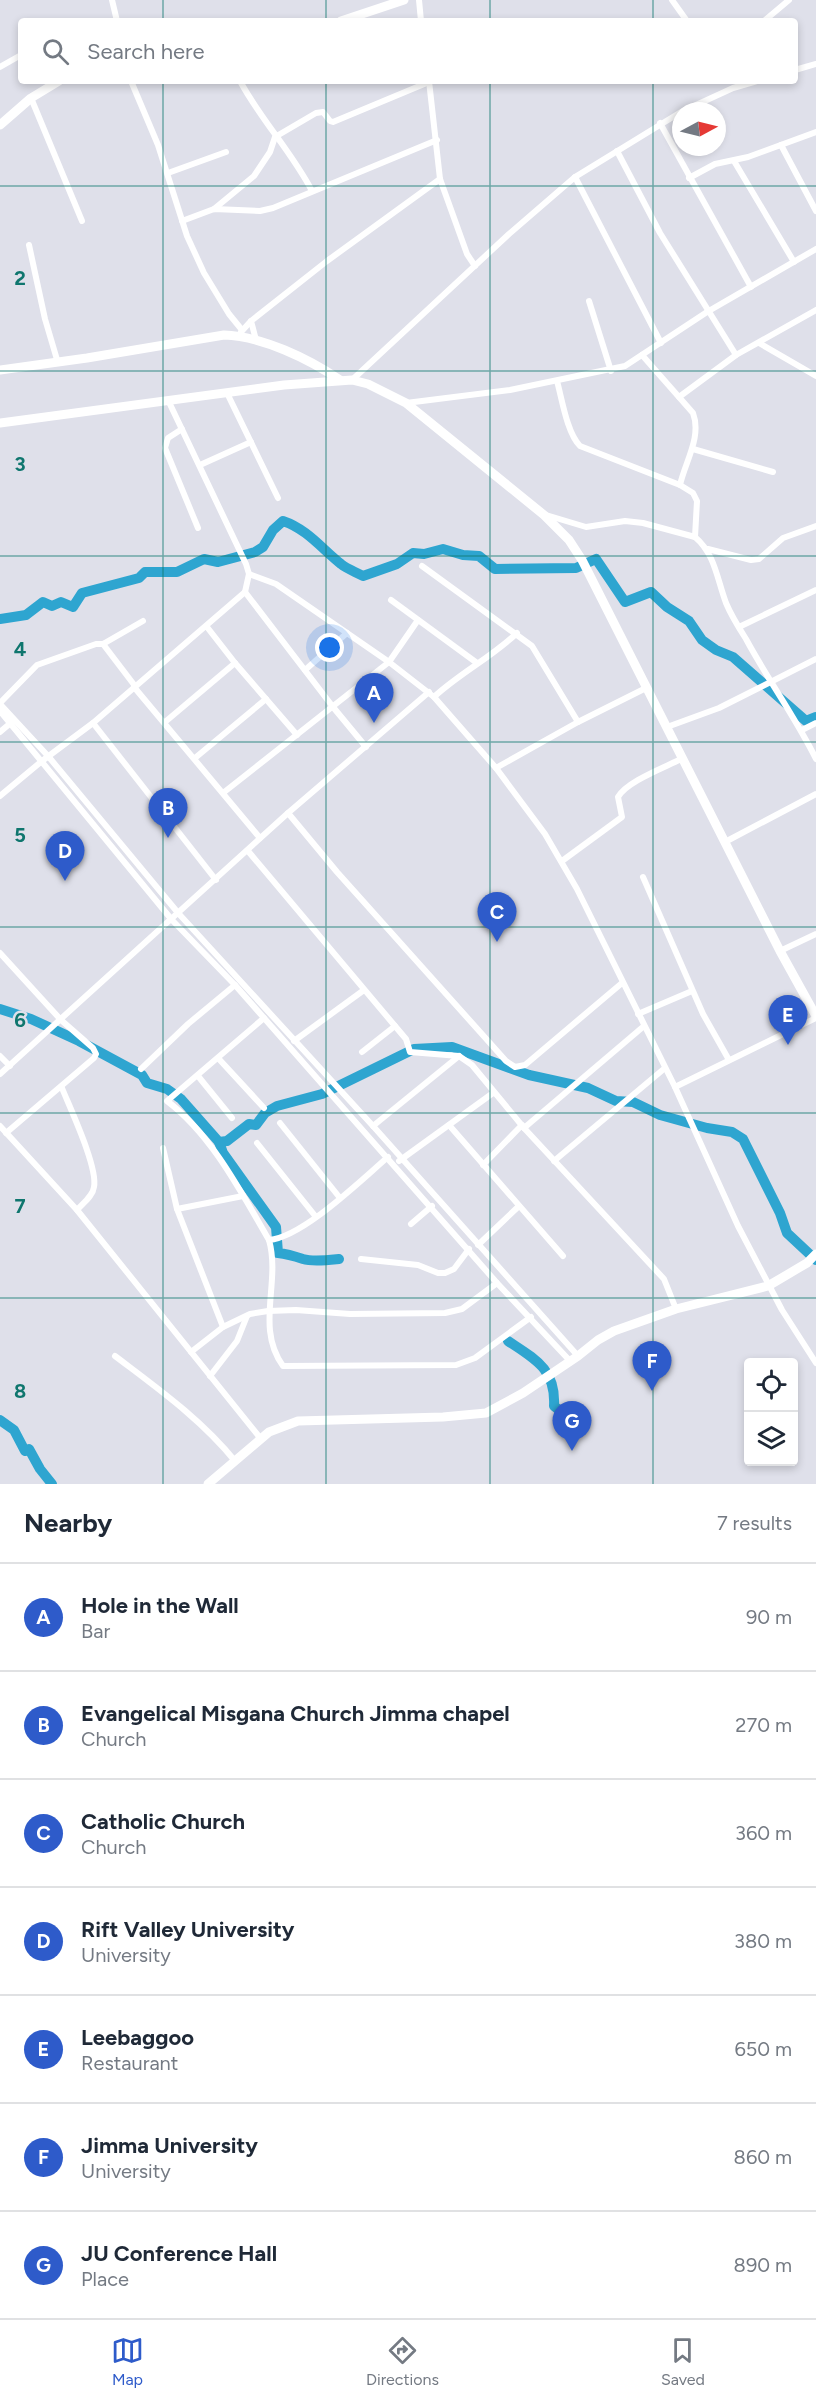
<!DOCTYPE html>
<html lang="en">
<head>
<meta charset="utf-8">
<style>
  :root { --surface:#fff; --page:#f6f6f7; --text:#1f2937; --muted:#747a83; --line:#e0e1e3; --accent:#2e5bca }
  body { margin:0; font-family:Figtree,sans-serif; background:var(--page); color:var(--text) }
  .controls { position:absolute; right:18px; bottom:18px; display:grid; overflow:hidden; border-radius:6px; box-shadow:0 3px 9px #0003 }
  .controls button { width:54px; height:54px; display:grid; place-items:center; padding:0; border:0; border-bottom:2px solid var(--line); background:var(--surface); color:var(--text); font:30px sans-serif }
  .compass { position:absolute; left:672px; top:102px; width:54px; height:54px; border-radius:50%; background:var(--surface); box-shadow:0 3px 9px #0003; rotate:83deg }
  .you { position:absolute; left:330px; top:648px; width:21px; height:21px; margin:-15px; border:4px solid #fff; border-radius:50%; background:#1a73e8; box-shadow:0 0 0 9px #1a73e833 }
  .badge { display:grid; place-items:center; width:39px; height:39px; border-radius:50%; background:var(--accent); color:#fff; font-size:20px; font-weight:700 }
  .pin { position:absolute; translate:-50% -50px; filter:drop-shadow(0 2px 3px #0008) }
  .pin::after { content:''; position:absolute; top:32px; width:21px; height:18px; background:inherit; clip-path:polygon(0 0,100% 0,50% 100%) }
  .list { margin:0; padding:0; list-style:none }
  h2 { display:flex; justify-content:space-between; align-items:center; height:78px; margin:0; padding:0 24px; font-size:26px }
  h2 small { font-size:20px; font-weight:400; color:var(--muted) }
  .list li { display:grid; grid-template-columns:39px 1fr auto; gap:18px; align-items:center; box-sizing:border-box; height:108px; padding:0 24px; border-top:2px solid var(--line) }
  .list b { display:block; font-size:22px; white-space:nowrap }
  .list p { margin:0; font-size:20px; white-space:nowrap; color:var(--muted) }
  .list em { font-size:20px; font-style:normal; color:var(--muted) }
  .icon { flex:none; width:33px; height:33px; fill:none; stroke:currentColor; stroke-width:2; stroke-linecap:round; stroke-linejoin:round }
  .map { position:relative; flex:none; width:816px; height:1484px; overflow:hidden }
  .search { position:absolute; background:var(--surface); box-shadow:0 3px 9px #0003; left:18px; right:18px; top:18px; height:66px; display:flex; align-items:center; gap:15px; box-sizing:border-box; padding:0 21px; border-radius:6px; color:var(--muted); font-size:22px }
  .sheet { height:834px; background:var(--surface) }
  nav { display:flex; justify-content:space-around; align-items:center; box-sizing:border-box; height:84px; border-top:2px solid var(--line); background:var(--surface); font-size:16px; color:var(--muted) }
  nav a { display:grid; justify-items:center; gap:3px }
  nav .on { color:var(--accent) }
  .map>svg:first-child { display:block }
</style>
</head>
<body>
<div class="map">
<svg width="816" height="1484" viewBox="0 0 816 1484">
  <rect width="100%" height="100%" fill="#dfe0ea"/>
  <g fill="none" stroke-linecap="round" stroke-linejoin="round">
    <g stroke="#2ea5d0" stroke-width="10">
      <path d="M 0,619 L 26,615 L 43,602 L 52,606 L 61,602 L 73,607 L 82,593 L 139,578 L 145,572 L 177,572 L 204,559 L 218,562 L 255,552 L 263,547 L 273,530 L 283,521 C 307,529 322,549 341,564 C 347,569 356,572 363,576 L 397,564 L 413,553 L 424,554 L 443,549 L 463,555 L 479,556 L 495,569 L 576,568 L 596,559 L 625,602 L 651,592 L 667,607 L 689,621 L 702,640 L 716,650 L 733,657 L 806,721 L 816,717"/>
      <polyline points="0,1009 31,1019 79,1041 142,1075 147,1083 167,1089 181,1099 219,1142 227,1141 249,1124 256,1125 265,1113 277,1106 322,1094 414,1049 452,1047 529,1075 588,1088 616,1101 633,1102 660,1115 707,1128 732,1132 743,1139 780,1213 787,1233 816,1260"/>
      <path d="M 219,1142 L 223,1153 L 276,1227 L 278,1253 C 288,1254 294,1256 303,1259 C 313,1262 329,1260 339,1259"/>
      <path d="M 508,1341 C 535,1359 556,1369 554,1406 L 563,1413"/>
      <polyline points="0,1420 14,1430 25,1451 29,1449 40,1469 52,1484"/>
    </g>
    <g stroke="#fff" stroke-width="6">
      <polyline points="112,0 117,21"/>
      <polyline points="419,0 421,21"/>
      <polyline points="672,0 687,21"/>
      <polyline points="764,21 789,0"/>
      <polyline points="0,67 21,55"/>
      <polyline points="795,70 816,64"/>
      <polyline points="131,81 158,145 187,236 204,273 229,314 242,330"/>
      <path d="M 240,81 C 261,120 291,151 312,191"/>
      <polyline points="429,81 440,179 467,254 475,266"/>
      <polyline points="31,98 82,221"/>
      <polyline points="683,111 733,88 757,81"/>
      <polyline points="660,123 751,287"/>
      <polyline points="781,145 816,211"/>
      <polyline points="617,151 660,233 736,355"/>
      <polyline points="734,161 794,262"/>
      <polyline points="168,173 226,152"/>
      <polyline points="575,177 661,343"/>
      <polyline points="689,178 715,164 748,157 816,132"/>
      <polyline points="214,209 254,176 270,152 275,137 316,113 323,112 330,121 333,122 429,82"/>
      <polyline points="182,221 214,209 260,211 273,208 437,140"/>
      <polyline points="29,245 45,319 58,363"/>
      <polyline points="589,301 611,371"/>
      <polyline points="251,321 256,340"/>
      <polyline points="241,332 251,321 327,261 440,179"/>
      <polyline points="759,343 816,376"/>
      <path d="M 642,355 L 693,413 C 702,437 685,462 680,485 L 693,493 L 697,501 L 695,537"/>
      <polyline points="352,380 509,234 575,177 681,112"/>
      <path d="M 557,381 C 562,399 567,433 580,446 L 680,485"/>
      <polyline points="227,393 278,498"/>
      <polyline points="679,397 736,355 816,310"/>
      <polyline points="406,403 510,390 625,366 707,312 816,249"/>
      <polyline points="182,429 168,438 165,448 198,528"/>
      <polyline points="693,449 773,472"/>
      <polyline points="200,465 251,442"/>
      <path d="M 546,515 L 586,527 L 625,521 L 643,523 L 695,537 C 715,554 717,579 726,603 C 731,615 739,628 746,639 C 768,680 796,718 816,759"/>
      <polyline points="708,549 751,560 759,559 783,538 816,526"/>
      <polyline points="422,566 532,646 578,722"/>
      <polyline points="249,574 276,584 389,662 434,697 496,768 545,834 577,889 675,1087 738,1226 782,1310 816,1363"/>
      <polyline points="245,592 333,707 366,747"/>
      <polyline points="391,600 477,663"/>
      <polyline points="207,627 235,663 297,735"/>
      <polyline points="739,627 816,590"/>
      <polyline points="103,644 135,686"/>
      <polyline points="305,670 347,633"/>
      <polyline points="134,687 260,838"/>
      <path d="M 434,697 C 460,673 492,657 517,633"/>
      <polyline points="0,703 37,665 96,644 103,644 143,621"/>
      <polyline points="0,704 48,756 179,914 373,1126 578,1356"/>
      <polyline points="0,711 172,920 235,985 497,1283 571,1362"/>
      <polyline points="165,722 235,663"/>
      <polyline points="93,723 216,880"/>
      <polyline points="667,727 719,708 816,659"/>
      <polyline points="802,730 816,723"/>
      <polyline points="0,732 13,721"/>
      <polyline points="195,758 266,699"/>
      <polyline points="496,768 578,722 646,688"/>
      <polyline points="223,793 389,662 418,620"/>
      <polyline points="0,796 42,761 93,723 245,592 249,574 246,564 168,400"/>
      <polyline points="288,813 337,872 506,1061 515,1067 525,1065 622,983"/>
      <polyline points="725,842 816,794"/>
      <polyline points="248,851 395,1026 406,1039 410,1052 459,1056 472,1065 524,1128 664,1279 676,1309"/>
      <path d="M 562,861 L 622,817 L 618,797 C 627,781 666,767 683,758"/>
      <polyline points="643,877 703,1014 729,1060"/>
      <polyline points="780,951 816,934"/>
      <polyline points="0,953 61,1020 93,1048 96,1054 94,1058 6,1133"/>
      <polyline points="638,1014 692,991"/>
      <path d="M 264,1018 L 167,1101 C 212,1135 241,1192 269,1240 C 281,1283 255,1327 283,1366 L 456,1365 L 475,1358 L 531,1317"/>
      <polyline points="294,1041 364,990"/>
      <polyline points="362,1052 395,1026"/>
      <polyline points="0,1056 10,1066"/>
      <polyline points="218,1058 264,1108"/>
      <polyline points="141,1069 188,1024 235,985"/>
      <polyline points="0,1074 288,813 429,692"/>
      <polyline points="198,1076 232,1118"/>
      <polyline points="675,1087 816,1018"/>
      <path d="M 62,1088 C 70,1108 98,1167 94,1187 C 93,1196 83,1203 77,1210"/>
      <polyline points="280,1123 340,1198"/>
      <polyline points="449,1125 563,1256"/>
      <polyline points="0,1126 77,1210 261,1439"/>
      <polyline points="373,1126 459,1056"/>
      <polyline points="524,1128 644,1026"/>
      <polyline points="257,1143 316,1217"/>
      <polyline points="163,1148 177,1209 223,1327"/>
      <polyline points="399,1161 493,1093"/>
      <polyline points="554,1161 665,1068"/>
      <polyline points="483,1165 522,1125"/>
      <polyline points="177,1209 243,1196"/>
      <polyline points="411,1224 432,1206"/>
      <path d="M 269,1240 C 303,1237 361,1180 388,1157"/>
      <polyline points="478,1245 519,1206"/>
      <polyline points="361,1259 418,1265 438,1273 445,1273 454,1269 469,1249"/>
      <polyline points="191,1352 223,1327 250,1314 268,1311 296,1310 350,1314 445,1313 462,1309 497,1283"/>
      <path d="M 115,1356 C 157,1388 201,1419 235,1461"/>
      <polyline points="210,1376 237,1341 247,1316"/>
    </g>
    <g stroke="#fff" stroke-width="9">
      <polyline points="341,21 404,0"/>
      <polyline points="0,125 31,98 59,81"/>
      <path d="M 0,370 L 87,358 L 224,335 C 262,336 309,359 340,380"/>
      <polyline points="0,423 284,385 352,380 368,384 406,403 544,515 569,540 582,560 780,951 816,1016"/>
      <polyline points="208,1484 269,1432 298,1421 443,1417 486,1413 523,1393 578,1356 598,1340 614,1331 676,1309 768,1286 807,1263 816,1254"/>
    </g>
  </g>
  <path fill="none" stroke="#0f766e" stroke-width="1.5" stroke-opacity="0.55" d="M 163,0 L 163,21M 326,0 L 326,21M 490,0 L 490,21M 653,0 L 653,21M 163,81 L 163,1484M 326,81 L 326,1484M 490,81 L 490,1484M 653,81 L 653,1484M 0,186 L 816,186M 0,371 L 816,371M 0,556 L 816,556M 0,742 L 816,742M 0,927 L 816,927M 0,1113 L 816,1113M 0,1298 L 816,1298"/>
  <g font-size="20" text-anchor="middle" font-weight="bold" fill="#0f766e" stroke="#dfe0ea" stroke-width="5" stroke-linejoin="round" paint-order="stroke">
    <text x="20" y="285">2</text>
    <text x="20" y="471">3</text>
    <text x="20" y="656">4</text>
    <text x="20" y="842">5</text>
    <text x="20" y="1027">6</text>
    <text x="20" y="1213">7</text>
    <text x="20" y="1398">8</text>
  </g>
</svg>
<div class="controls">
<button><svg class="icon" aria-label="locate" viewBox="0 0 24 24"><circle cx="12" cy="12" r="6"/><path d="M12 2v4M12 18v4M2 12h4M18 12h4"/></svg></button>
<button><svg class="icon" aria-label="layers" viewBox="0 0 24 24"><path d="M12 4l9 5-9 5-9-5zM3 14l9 5 9-5"/></svg></button>
</div>
<svg class="compass" viewBox="-18 -18 36 36"><path d="M0-13l5 13h-10z" fill="#e53935"/><path d="M0 13l5-13h-10z" fill="#747a83"/></svg>
<div class="you"></div>
<div class="pin badge" style="left:374px;top:723px">A</div>
<div class="pin badge" style="left:168px;top:838px">B</div>
<div class="pin badge" style="left:497px;top:942px">C</div>
<div class="pin badge" style="left:65px;top:881px">D</div>
<div class="pin badge" style="left:788px;top:1045px">E</div>
<div class="pin badge" style="left:652px;top:1391px">F</div>
<div class="pin badge" style="left:572px;top:1451px">G</div>
<div class="search"><svg class="icon" aria-label="search" viewBox="0 0 24 24"><circle cx="10" cy="10" r="6"/><path d="M15 15l6 6"/></svg>Search here</div>
</div>
<section class="sheet">
<h2>Nearby<small>7 results</small></h2>
<ul class="list">
<li><span class="badge">A</span><div><b>Hole in the Wall</b><p>Bar</p></div><em>90 m</em></li>
<li><span class="badge">B</span><div><b>Evangelical Misgana Church Jimma chapel</b><p>Church</p></div><em>270 m</em></li>
<li><span class="badge">C</span><div><b>Catholic Church</b><p>Church</p></div><em>360 m</em></li>
<li><span class="badge">D</span><div><b>Rift Valley University</b><p>University</p></div><em>380 m</em></li>
<li><span class="badge">E</span><div><b>Leebaggoo</b><p>Restaurant</p></div><em>650 m</em></li>
<li><span class="badge">F</span><div><b>Jimma University</b><p>University</p></div><em>860 m</em></li>
<li><span class="badge">G</span><div><b>JU Conference Hall</b><p>Place</p></div><em>890 m</em></li>
</ul>
</section>
<nav>
<a class="on"><svg class="icon" aria-label="map" viewBox="0 0 24 24"><path d="M3 6l6-2 6 2 6-2v14l-6 2-6-2-6 2zM9 4v14M15 6v14"/></svg>Map</a>
<a><svg class="icon" aria-label="directions" viewBox="0 0 24 24"><path d="M12 3l9 9-9 9-9-9zM9 14v-3h6M13 9l2 2-2 2"/></svg>Directions</a>
<a><svg class="icon" aria-label="saved" viewBox="0 0 24 24"><path d="M7 4h10v16l-5-4-5 4z"/></svg>Saved</a>
</nav>
</body>
</html>
